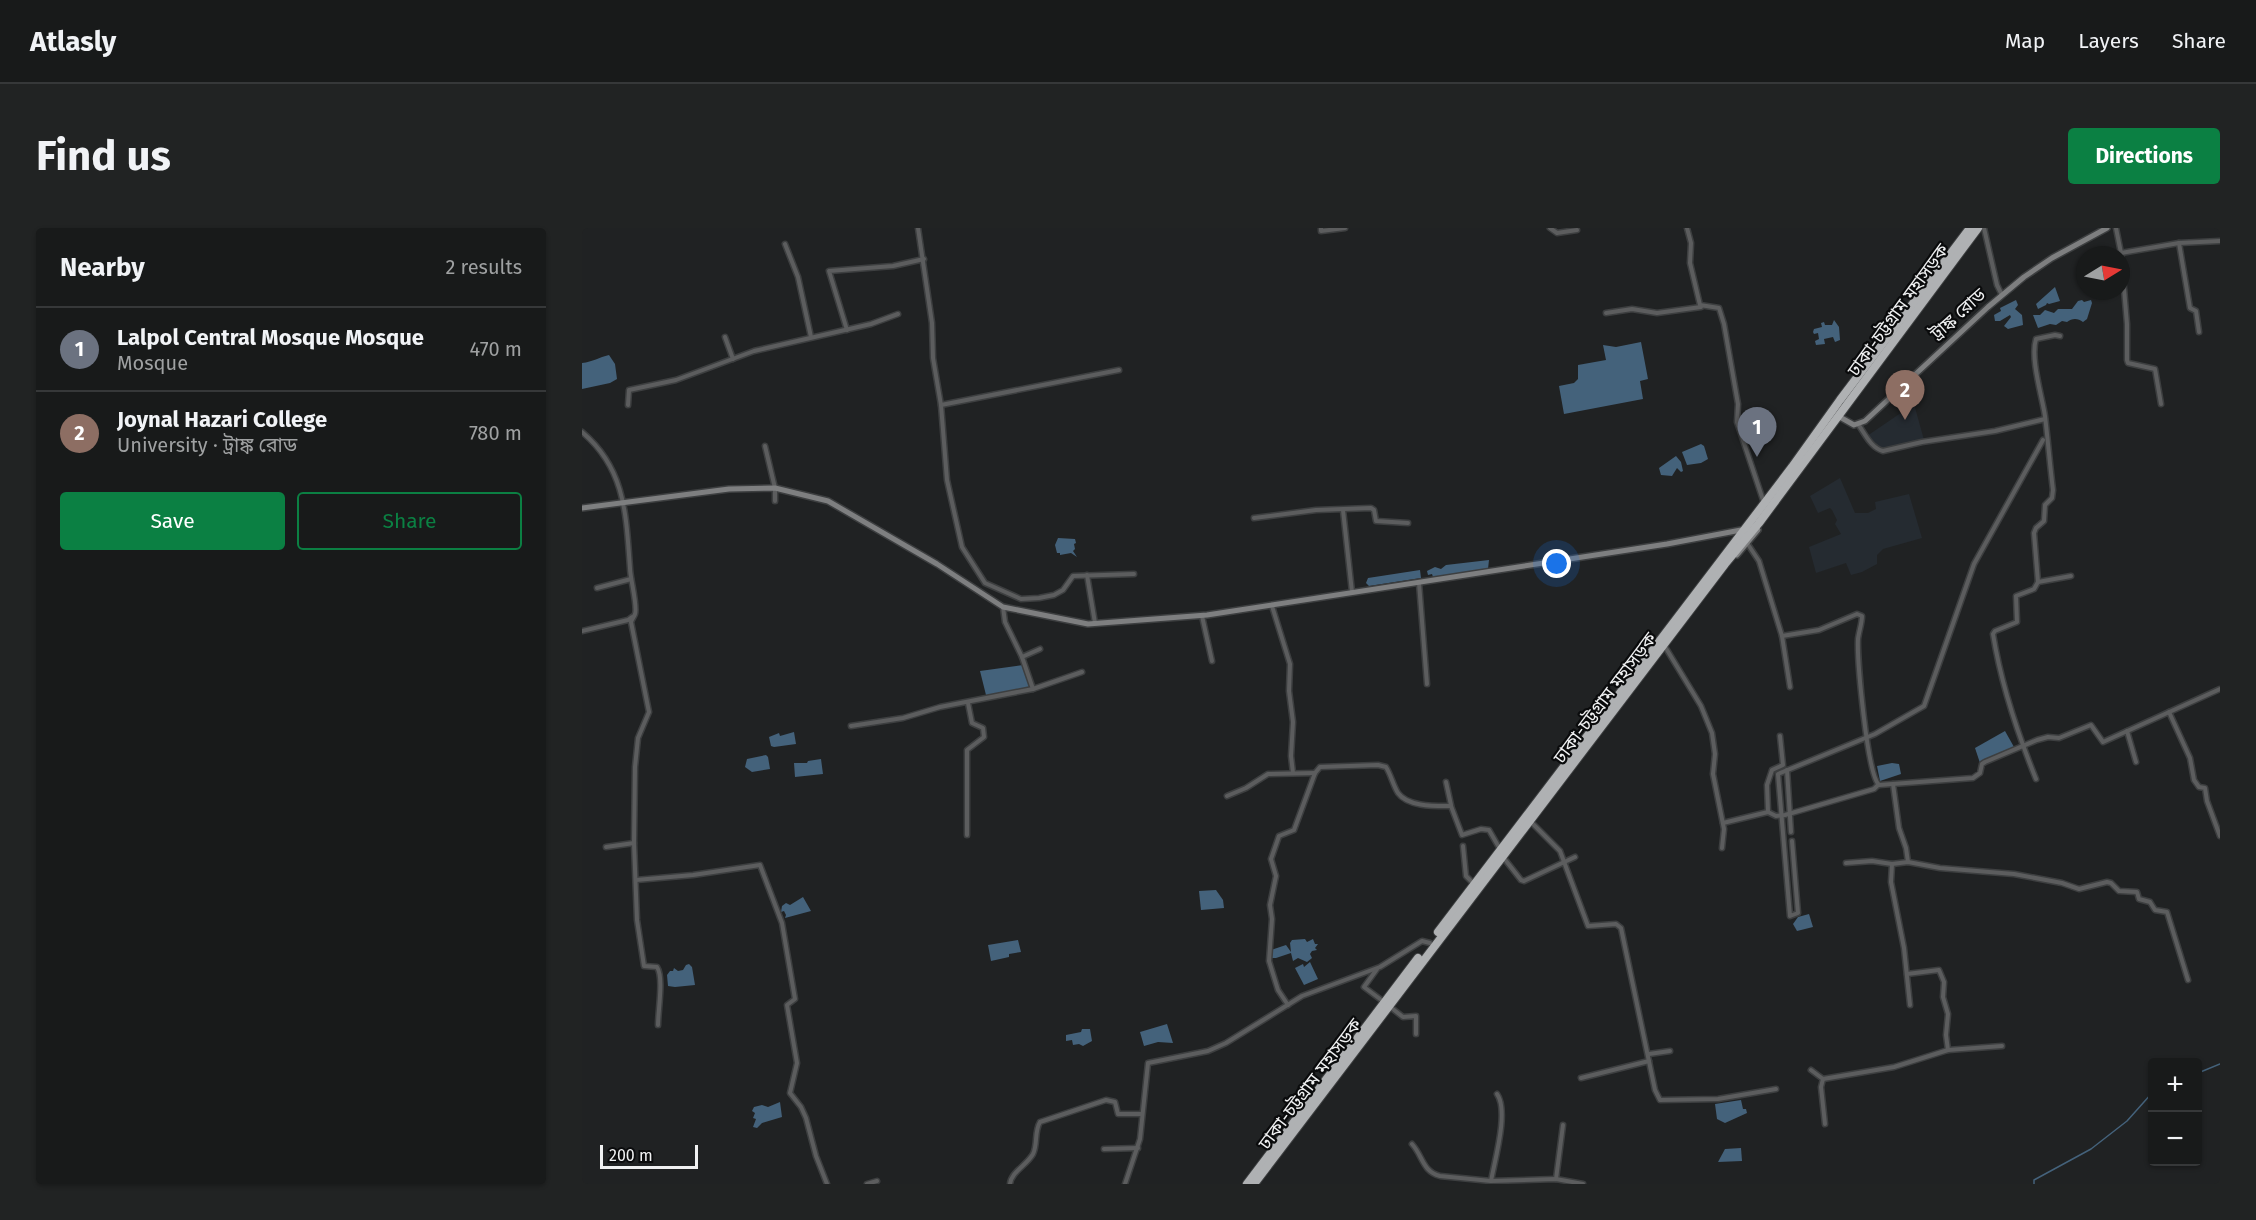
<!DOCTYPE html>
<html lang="en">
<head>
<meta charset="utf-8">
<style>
  :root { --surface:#181a1a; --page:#212323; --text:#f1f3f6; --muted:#9fa1a2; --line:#363839; --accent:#0b8043 }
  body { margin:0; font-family:"Fira Sans","Noto Sans Bengali",sans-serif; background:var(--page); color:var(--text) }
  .controls { position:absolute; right:18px; bottom:18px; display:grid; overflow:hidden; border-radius:6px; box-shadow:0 2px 4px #0004 }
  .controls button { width:54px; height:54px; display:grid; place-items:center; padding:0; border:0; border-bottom:2px solid var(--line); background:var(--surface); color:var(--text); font:30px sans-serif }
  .compass { position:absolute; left:1494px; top:18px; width:54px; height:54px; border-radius:50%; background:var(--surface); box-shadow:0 2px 4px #0004; rotate:80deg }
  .scale { position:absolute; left:18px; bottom:15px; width:98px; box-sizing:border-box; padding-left:6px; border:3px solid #f0f1f2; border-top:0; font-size:16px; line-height:21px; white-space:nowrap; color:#f0f1f2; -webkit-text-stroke:4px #0a0b0c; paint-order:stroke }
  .you { position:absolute; left:975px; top:336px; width:21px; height:21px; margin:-15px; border:4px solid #fff; border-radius:50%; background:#1a73e8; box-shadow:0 0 0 9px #1a73e833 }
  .badge { display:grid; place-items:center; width:39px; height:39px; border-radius:50%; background:var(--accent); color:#fff; font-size:20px; font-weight:700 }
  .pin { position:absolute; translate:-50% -50px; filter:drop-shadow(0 2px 3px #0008) }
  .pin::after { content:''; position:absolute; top:32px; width:21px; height:18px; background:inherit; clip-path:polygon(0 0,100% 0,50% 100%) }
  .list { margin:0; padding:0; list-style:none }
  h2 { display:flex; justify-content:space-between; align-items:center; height:78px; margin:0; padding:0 24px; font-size:26px }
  h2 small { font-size:20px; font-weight:400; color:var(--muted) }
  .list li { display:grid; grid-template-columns:39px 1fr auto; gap:18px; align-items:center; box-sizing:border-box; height:84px; padding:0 24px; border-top:2px solid var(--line) }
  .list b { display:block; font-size:22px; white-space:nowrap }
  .list p { margin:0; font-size:20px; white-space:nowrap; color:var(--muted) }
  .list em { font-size:20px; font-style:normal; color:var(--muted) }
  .actions { display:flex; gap:12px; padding:18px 24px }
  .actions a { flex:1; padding:14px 0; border:2px solid var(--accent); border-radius:6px; text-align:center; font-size:21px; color:var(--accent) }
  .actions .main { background:var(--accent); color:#fff }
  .map { position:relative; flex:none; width:1638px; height:956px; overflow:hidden; border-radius:6px }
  header { display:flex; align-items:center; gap:36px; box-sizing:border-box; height:84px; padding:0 30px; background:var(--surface); border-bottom:2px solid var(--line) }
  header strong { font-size:28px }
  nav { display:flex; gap:33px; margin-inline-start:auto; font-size:21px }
  .intro { display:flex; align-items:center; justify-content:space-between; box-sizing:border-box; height:144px; padding:0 36px }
  h1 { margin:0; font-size:42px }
  .button { padding:15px 27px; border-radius:6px; background:var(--accent); color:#fff; font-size:21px; font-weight:700 }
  main { display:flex; gap:36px; padding:0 36px }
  aside { flex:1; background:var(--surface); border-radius:6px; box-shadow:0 2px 4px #0004 }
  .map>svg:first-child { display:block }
</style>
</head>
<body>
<header>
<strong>Atlasly</strong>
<nav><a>Map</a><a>Layers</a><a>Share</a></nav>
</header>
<div class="intro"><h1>Find us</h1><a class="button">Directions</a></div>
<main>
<aside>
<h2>Nearby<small>2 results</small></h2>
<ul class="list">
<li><span class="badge" style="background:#6b7280">1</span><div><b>Lalpol Central Mosque Mosque</b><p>Mosque</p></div><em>470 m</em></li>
<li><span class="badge" style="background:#8d6e63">2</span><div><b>Joynal Hazari College</b><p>University · ট্রাঙ্ক রোড</p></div><em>780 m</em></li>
</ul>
<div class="actions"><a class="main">Save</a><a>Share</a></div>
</aside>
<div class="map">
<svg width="1638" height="956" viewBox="0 0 1638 956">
  <rect width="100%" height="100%" fill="#202223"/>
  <g fill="#252b31">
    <polygon points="1332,176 1342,212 1304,222 1297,221 1285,208"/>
    <polygon points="1258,250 1273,285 1286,285 1294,281 1293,274 1327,266 1340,310 1301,321 1295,327 1295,336 1280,344 1269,347 1264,335 1234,345 1227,319 1259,306 1253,296 1255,292 1250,282 1248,280 1236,285 1228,268"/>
  </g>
  <g fill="#44627b">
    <polygon points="1473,59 1478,73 1467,76 1465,75 1464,77 1456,81 1454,76"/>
    <polygon points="1434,72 1436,77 1433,81 1440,87 1441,97 1426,101 1422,98 1429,89 1428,87 1418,93 1413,93 1412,87 1419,83 1418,80"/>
    <path d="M 1500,72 L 1502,74 L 1509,72 L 1510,75 L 1505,91 L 1501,94 C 1496,90 1490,90 1485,94 L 1480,93 L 1474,97 L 1468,96 L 1456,100 L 1451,87 L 1458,87 L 1463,82 L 1472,85 L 1476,81 L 1490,81 L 1496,73 Z"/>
    <polygon points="1252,92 1257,99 1258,112 1253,114 1251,109 1242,111 1243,116 1234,117 1233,113 1237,111 1236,105 1232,106 1231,104 1232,101 1240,99 1239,95 1242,94 1243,97 1250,97"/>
    <polygon points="1059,114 1066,151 1058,153 1061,171 982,186 977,158 992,155 996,151 996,137 1024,132 1021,117 1034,119"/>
    <path d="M 27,127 L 33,136 L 35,151 L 28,155 L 0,161 L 0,135 C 11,134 17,129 27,127 Z"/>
    <polygon points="1119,216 1122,218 1126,231 1119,235 1105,237 1100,224"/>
    <polygon points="1094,228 1099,234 1101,243 1099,244 1095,240 1090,248 1079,247 1077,240"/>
    <polygon points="476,310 493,311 494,315 492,316 493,321 491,323 495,329 489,325 478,327 478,325 475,325 473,317"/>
    <polygon points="907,332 906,341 851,349 850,346 846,347 845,343 853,339 859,341 864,337"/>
    <polygon points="838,342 839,350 787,358 784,355 786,350"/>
    <polygon points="441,437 451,459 405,471 398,443"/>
    <polygon points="1423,503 1432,519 1398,535 1393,520"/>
    <polygon points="212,504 214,516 192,519 189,518 187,509 197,505 198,508"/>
    <polygon points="184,527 186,529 188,541 170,544 163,539 165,531"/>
    <polygon points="239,531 241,546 213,549 212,535 225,535 226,533"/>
    <polygon points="1310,535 1317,536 1319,546 1298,553 1295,538"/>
    <polygon points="634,662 641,672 642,680 619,682 617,663"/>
    <polygon points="221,669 229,683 203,690 204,687 202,683 199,684 200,678 204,675 208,677"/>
    <polygon points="1227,686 1231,699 1215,703 1211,696 1216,689"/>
    <polygon points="723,711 725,714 731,711 733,716 736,716 733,720 735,722 730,723 728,726 730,730 725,734 716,730 711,733 709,725 694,730 689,730 689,722 704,717 709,724 708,715 710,712"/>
    <polygon points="436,712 439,724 427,726 427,729 409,733 406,717"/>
    <polygon points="728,734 736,751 722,757 713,740 721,736 722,739"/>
    <polygon points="107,736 110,739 113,757 93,759 86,758 85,747 88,743 91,743 92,740 96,743 101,742 104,737"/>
    <polygon points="585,796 591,815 576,814 562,818 558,804"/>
    <polygon points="500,801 508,801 510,813 501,818 497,816 491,817 490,812 484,813 484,807 499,804"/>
    <polygon points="1159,872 1161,881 1164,881 1165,885 1143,895 1135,891 1133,876"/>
    <polygon points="198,874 200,889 180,895 175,900 171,899 174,891 171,890 173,885 170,883 172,879 180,877 186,879"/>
    <polygon points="1159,920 1160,933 1136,934 1143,921"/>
  </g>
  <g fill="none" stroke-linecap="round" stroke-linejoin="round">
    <g stroke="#44627b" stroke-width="1.5">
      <polyline points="1616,845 1638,836"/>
      <polyline points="1452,956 1452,952 1509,921 1545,893 1570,865"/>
    </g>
    <defs>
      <g id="street">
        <polyline points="336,0 350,95 351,130 359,177 365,252 380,319 403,355 439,371 457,370 472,367 481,362 491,348 552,346"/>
        <polyline points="739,0 739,3 763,0"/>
        <polyline points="968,0 975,5 995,2"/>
        <polyline points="1105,0 1109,15 1108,35 1118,77 1137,80 1142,96 1156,176 1155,194 1181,272"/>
        <polyline points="1402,0 1415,57 1420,67"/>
        <polyline points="1534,0 1539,25 1597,15 1638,13"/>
        <polyline points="1597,15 1608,80 1614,83 1617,104"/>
        <polyline points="203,16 216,49 229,109"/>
        <polyline points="1539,25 1545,96 1545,132 1546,135 1573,141 1579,176"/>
        <polyline points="1024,85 1050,81 1075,85 1119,79"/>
        <polyline points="265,102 247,43 311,38 342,31"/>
        <polyline points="143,109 151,131"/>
        <polyline points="46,177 47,162 94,152 172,123 289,96 316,86"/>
        <polyline points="359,177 537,142"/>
        <path d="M 1276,196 C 1283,206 1289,220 1301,223 L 1340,214 L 1413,203 L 1463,191"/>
        <path d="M 0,204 C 44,241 44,288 48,340 C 48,350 56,379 53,386 C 52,389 50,391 49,394 L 67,484 L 56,510 L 53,539 L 52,615 L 55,692 L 62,738 L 75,739 C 82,750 76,782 76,797"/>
        <polyline points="183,218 193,260 193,273"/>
        <polyline points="761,282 770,364"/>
        <polyline points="672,290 734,282 789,280 792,282 794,293 826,295"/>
        <path d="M 1165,315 L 1177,333 L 1200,408 L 1237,402 L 1275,386 L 1280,388 C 1280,395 1277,403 1276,411 C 1275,431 1285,546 1297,557 L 1391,550 L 1398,545 L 1400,536 L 1403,534 L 1455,512 L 1466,509 L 1477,510 L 1509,497 L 1521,514 L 1638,461"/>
        <polyline points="505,347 513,395"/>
        <polyline points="1456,354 1489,348"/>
        <polyline points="837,355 845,456"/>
        <polyline points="15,360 49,351"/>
        <polyline points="690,378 708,436 707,463 711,494 709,528 711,545"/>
        <polyline points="421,379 423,394 440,429"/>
        <polyline points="620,388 630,433"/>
        <polyline points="0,403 46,392 50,389"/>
        <polyline points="1200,408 1208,459"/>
        <polyline points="1082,417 1119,478 1130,505 1133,526 1131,546 1142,601 1140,620"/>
        <polyline points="451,461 440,429 458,421"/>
        <polyline points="1587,484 1608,530 1612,552 1617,559 1623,560 1625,573 1638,608"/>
        <polyline points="269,498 321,490 358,479 451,461 500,444"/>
        <polyline points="1545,503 1554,534"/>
        <polyline points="1205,542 1209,604"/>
        <path d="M 1454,551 C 1435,504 1419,456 1411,406 L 1413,403 L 1435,394 L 1434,368 L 1452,361 L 1456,354 L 1452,305 L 1454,300 L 1462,293 L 1463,277 L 1470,270 L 1471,262 C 1468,238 1466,213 1463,188 C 1460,168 1448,130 1454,111 L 1473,107 L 1478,108"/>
        <polyline points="864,554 869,577"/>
        <polyline points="1311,556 1317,600 1324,620 1326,634"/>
        <polyline points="645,568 664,560 686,546 733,545"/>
        <polyline points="1186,583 1185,557 1190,542 1201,537 1198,508"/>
        <polyline points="949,594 978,623 1006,698 1034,696 1039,700 1073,862 1078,872 1136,871 1194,861"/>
        <polyline points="1141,595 1186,584 1194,588 1203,587 1292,561 1296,557"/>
        <polyline points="385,607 385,522 402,509 401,500 390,495 386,475"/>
        <polyline points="1210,613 1216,685 1208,688 1196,546 1293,506 1342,478 1392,336 1461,212"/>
        <polyline points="881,618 884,648 892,656"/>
        <polyline points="24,619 52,615"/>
        <polyline points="921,629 939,652 942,653 993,629"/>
        <polyline points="1264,635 1290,633 1310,636 1326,634 1358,640 1432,646 1480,655 1497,661 1525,654 1529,655 1537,663 1555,664 1557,671 1568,674 1573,682 1585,684 1606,752"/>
        <polyline points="1310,636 1309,654 1322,720 1328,777"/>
        <polyline points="54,652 111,647 178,637 200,695 213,771 205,777 215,835 208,865 219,879 224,890 234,928 245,956"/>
        <polyline points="795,741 782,759 802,774"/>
        <polyline points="1325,746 1357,742 1362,754 1361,769 1366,786 1364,807 1366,822"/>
        <path d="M 706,777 L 696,762 L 687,733 L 690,691 L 688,677 L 694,648 L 689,631 L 697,608 L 712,602 L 733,545 L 738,539 L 796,537 L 804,539 C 809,547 811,557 816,565 C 826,579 853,578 869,578 L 880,607 L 899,601 L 907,602 L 918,621"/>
        <polyline points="807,778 821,789 834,788 834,806"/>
        <polyline points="1067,826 1088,823"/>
        <polyline points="1229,842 1241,851 1312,839 1366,822 1420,818"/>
        <polyline points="999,850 1067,833"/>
        <polyline points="1241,851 1239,859 1243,896"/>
        <path d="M 830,916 C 841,928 840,943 858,948 L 909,953 L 974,951 L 1001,956"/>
        <polyline points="522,921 556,920"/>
        <polyline points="974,951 981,897"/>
        <path d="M 909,953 C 913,931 927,883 915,866"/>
        <polyline points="285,956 295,953"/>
        <path d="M 428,956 C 429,944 445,937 451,926 C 456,916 452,904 458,894 L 524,872 L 533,874 L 536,886 L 560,886"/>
        <polyline points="543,956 558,911 566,835 626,823 644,815 720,768 798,739 840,713 848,715"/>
      </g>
      <g id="secondary">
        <polyline points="1256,188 1272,197 1283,193 1406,79 1442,49 1470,30 1525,0"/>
        <polyline points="0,280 147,261 193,260 246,273 355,336 421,379 506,396 625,387 1085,316 1159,302"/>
        <polyline points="1155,327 1176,302"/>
      </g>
      <g id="highway">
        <polyline points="856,704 1210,239 1258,172 1388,0"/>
        <polyline points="665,956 836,730"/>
        <polyline points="672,956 1143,336 1177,295 1396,0"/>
      </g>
    </defs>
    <use href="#street" stroke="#3d3f40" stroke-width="7"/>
    <use href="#secondary" stroke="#3d3f40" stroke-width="8"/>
    <use href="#highway" stroke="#3d3f40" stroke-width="10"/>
    <use href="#street" stroke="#5c5d5e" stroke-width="4"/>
    <use href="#secondary" stroke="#7e7f80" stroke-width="5"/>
    <use href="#highway" stroke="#afb1b3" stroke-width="8"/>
  </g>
  <g text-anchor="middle" stroke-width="4.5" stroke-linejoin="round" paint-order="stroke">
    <g font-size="18" fill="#f0f1f2" stroke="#0a0b0c">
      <text transform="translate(1316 82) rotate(-54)" y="6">ঢাকা-চট্টগ্রাম মহাসড়ক</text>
      <text transform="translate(1376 86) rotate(-42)" y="6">ট্রাঙ্ক রোড</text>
      <text transform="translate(1023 470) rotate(-53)" y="6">ঢাকা-চট্টগ্রাম মহাসড়ক</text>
      <text transform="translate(728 856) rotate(-53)" y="6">ঢাকা-চট্টগ্রাম মহাসড়ক</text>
    </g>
  </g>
</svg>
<div class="controls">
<button>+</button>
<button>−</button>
</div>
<svg class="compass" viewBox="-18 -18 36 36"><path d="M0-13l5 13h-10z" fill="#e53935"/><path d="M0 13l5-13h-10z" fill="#9fa1a2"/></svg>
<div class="scale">200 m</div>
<div class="you"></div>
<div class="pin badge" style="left:1175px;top:229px;background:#6b7280">1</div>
<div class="pin badge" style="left:1323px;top:192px;background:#8d6e63">2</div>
</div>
</main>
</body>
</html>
